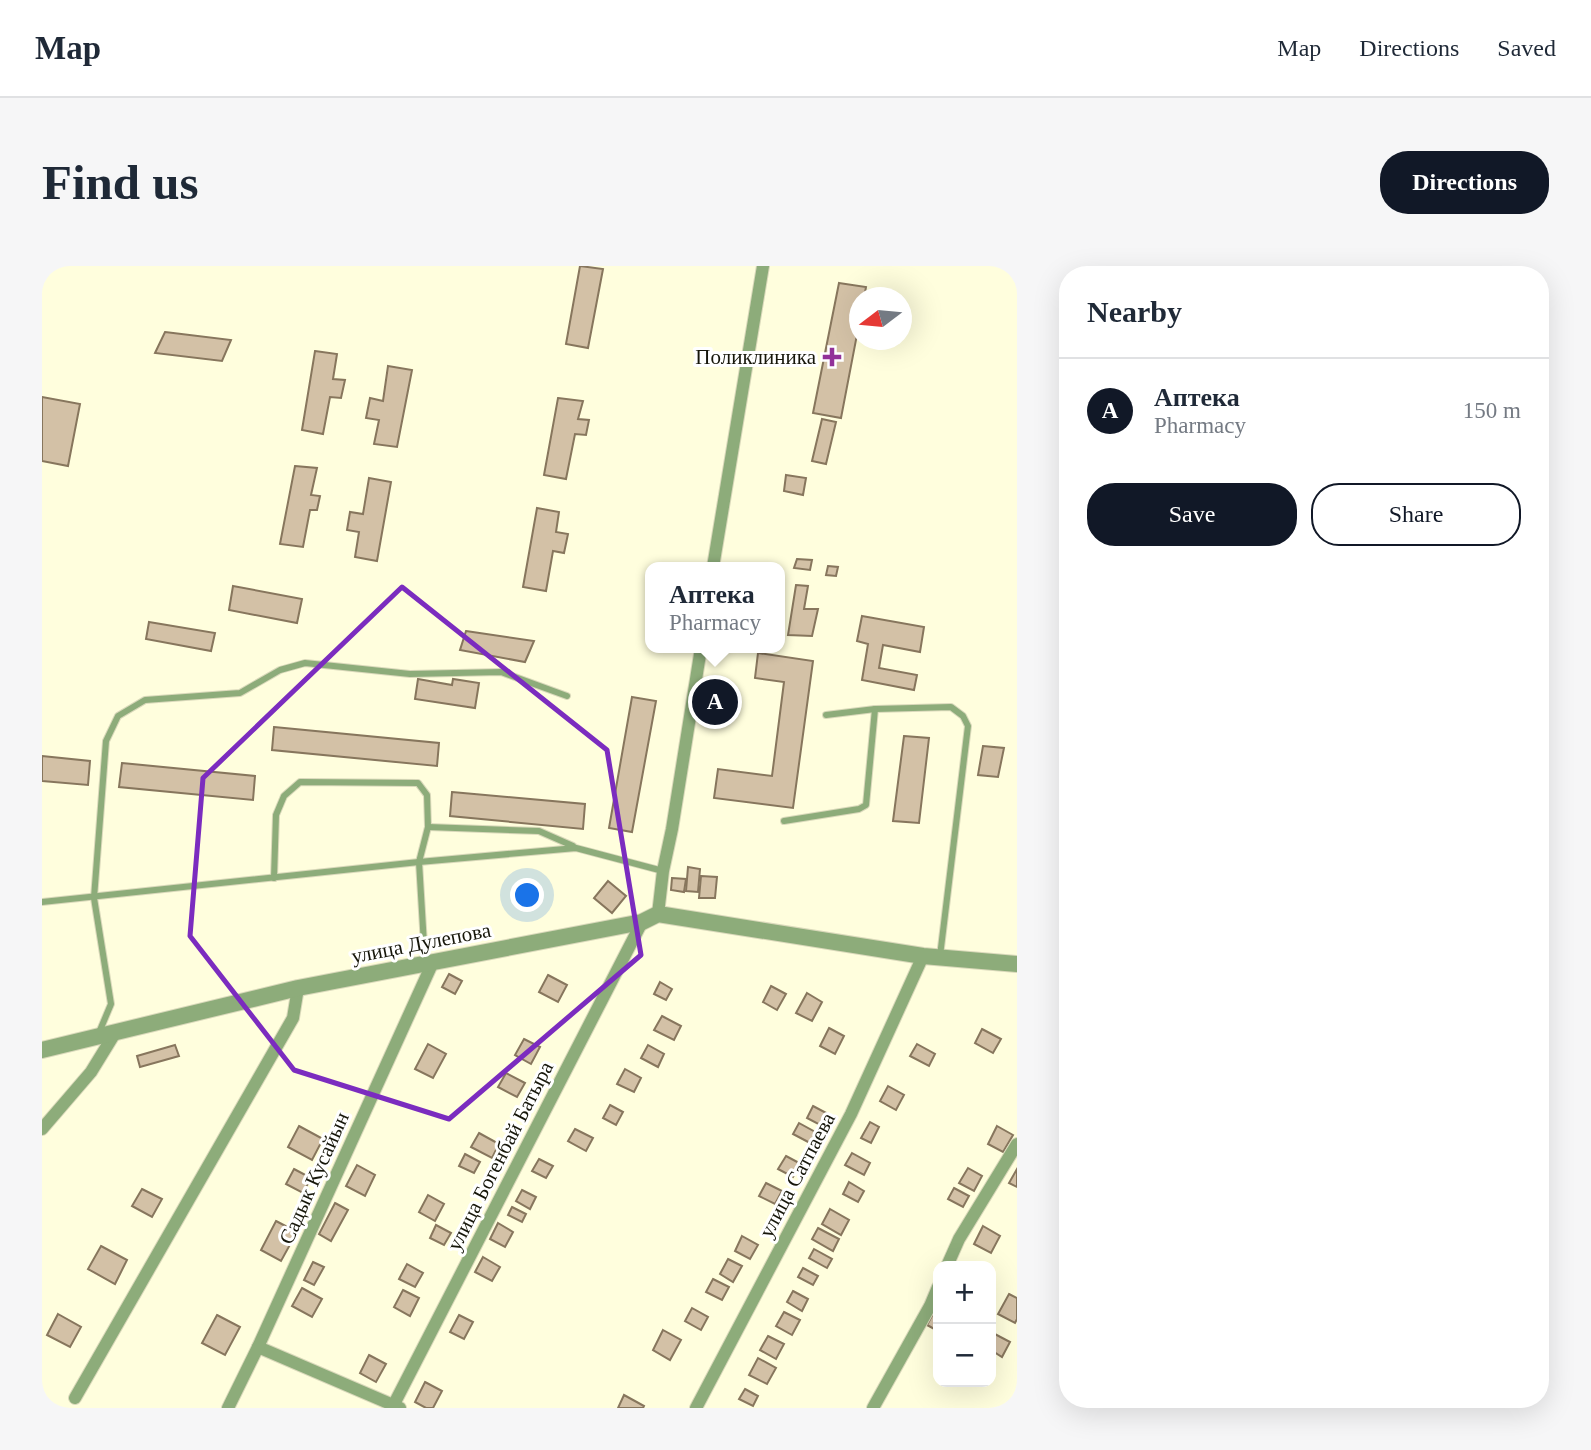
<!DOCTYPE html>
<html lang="en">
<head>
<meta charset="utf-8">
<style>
  :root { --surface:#fff; --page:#f6f6f7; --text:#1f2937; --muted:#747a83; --line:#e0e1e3; --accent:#111827 }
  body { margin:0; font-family:"Times New Roman",serif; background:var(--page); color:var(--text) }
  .controls { position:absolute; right:21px; bottom:21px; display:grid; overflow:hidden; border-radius:14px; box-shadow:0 7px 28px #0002 }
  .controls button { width:63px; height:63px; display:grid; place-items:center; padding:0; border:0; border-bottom:2px solid var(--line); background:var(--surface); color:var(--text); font:35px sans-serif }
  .compass { position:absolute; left:807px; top:21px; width:63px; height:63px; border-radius:50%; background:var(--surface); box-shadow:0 7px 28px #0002; rotate:254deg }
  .you { position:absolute; left:486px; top:630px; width:24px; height:24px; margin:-18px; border:5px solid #fff; border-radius:50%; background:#1a73e8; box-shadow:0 0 0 10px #1a73e833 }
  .badge { display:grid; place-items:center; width:46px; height:46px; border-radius:50%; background:var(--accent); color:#fff; font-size:23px; font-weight:700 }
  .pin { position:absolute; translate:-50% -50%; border:4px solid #fff; box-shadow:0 2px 7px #0006 }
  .popup { position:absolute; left:603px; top:296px; width:140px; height:91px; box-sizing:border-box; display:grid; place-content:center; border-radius:14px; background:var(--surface); filter:drop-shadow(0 2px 5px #0005); font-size:23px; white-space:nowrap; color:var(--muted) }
  .popup b { font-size:26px; color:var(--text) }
  .popup::after { content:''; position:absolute; left:50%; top:100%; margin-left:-14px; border:14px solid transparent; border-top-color:var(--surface) }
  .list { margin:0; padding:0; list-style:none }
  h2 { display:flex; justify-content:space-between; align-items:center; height:91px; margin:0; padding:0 28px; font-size:30px }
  h2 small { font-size:23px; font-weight:400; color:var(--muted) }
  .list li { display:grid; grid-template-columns:46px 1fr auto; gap:21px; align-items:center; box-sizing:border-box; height:105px; padding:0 28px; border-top:2px solid var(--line) }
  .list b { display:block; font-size:26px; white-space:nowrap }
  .list p { margin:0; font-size:23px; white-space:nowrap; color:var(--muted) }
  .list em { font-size:23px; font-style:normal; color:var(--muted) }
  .actions { display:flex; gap:14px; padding:21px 28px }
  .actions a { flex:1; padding:16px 0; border:2px solid var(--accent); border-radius:28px; text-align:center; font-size:24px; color:var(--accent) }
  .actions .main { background:var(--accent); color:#fff }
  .map { position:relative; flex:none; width:975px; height:1142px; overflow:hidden; border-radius:28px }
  header { display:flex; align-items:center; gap:42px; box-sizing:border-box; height:98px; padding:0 35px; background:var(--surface); border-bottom:2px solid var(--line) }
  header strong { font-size:33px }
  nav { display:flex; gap:38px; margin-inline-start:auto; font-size:24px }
  .intro { display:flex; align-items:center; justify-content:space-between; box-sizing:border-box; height:168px; padding:0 42px }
  h1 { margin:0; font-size:49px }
  .button { padding:18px 32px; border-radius:28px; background:var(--accent); color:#fff; font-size:24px; font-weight:700 }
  main { display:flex; gap:42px; padding:0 42px }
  aside { flex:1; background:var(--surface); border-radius:28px; box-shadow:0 7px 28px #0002 }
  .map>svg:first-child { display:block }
</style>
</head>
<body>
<header>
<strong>Map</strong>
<nav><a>Map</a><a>Directions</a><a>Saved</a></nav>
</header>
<div class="intro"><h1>Find us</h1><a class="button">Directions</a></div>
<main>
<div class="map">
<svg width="975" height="1142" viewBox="0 0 975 1142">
  <rect width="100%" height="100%" fill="#fffedd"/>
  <g fill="#d3c1a6" stroke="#87765d" stroke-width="2">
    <polygon points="538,0 561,3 546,82 524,78"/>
    <polygon points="797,17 824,21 822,32 818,32 818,53 799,152 771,147"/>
    <polygon points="123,66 189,74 180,95 113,87"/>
    <polygon points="273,85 295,88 291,113 303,114 299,132 288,131 281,168 260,164"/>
    <polygon points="346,100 370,104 355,181 332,178 337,154 324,152 328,132 341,135"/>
    <polygon points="0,131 38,138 26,200 0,195"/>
    <polygon points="516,132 541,135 536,153 547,154 544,169 533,168 524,213 502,209"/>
    <polygon points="780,153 794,156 784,198 770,195"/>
    <polygon points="253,200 275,202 269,229 278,230 275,244 268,244 261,281 238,278"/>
    <polygon points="744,209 764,212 761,229 742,225"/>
    <polygon points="327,212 349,216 335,295 313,291 317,266 305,264 308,246 321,248"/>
    <polygon points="495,242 517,246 514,266 526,268 522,287 511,285 504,325 481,321"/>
    <polygon points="755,293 770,294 768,304 752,302"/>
    <polygon points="786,300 796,301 794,310 784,309"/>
    <polygon points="754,319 766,320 762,343 776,343 770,370 746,369"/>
    <polygon points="191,320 260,333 255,357 187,344"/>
    <polygon points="820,350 882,361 878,386 841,379 837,402 875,409 872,424 820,414 826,378 815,375"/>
    <polygon points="107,356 173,367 169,385 104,373"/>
    <polygon points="424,365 492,375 483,396 418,384"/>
    <polygon points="716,387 771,395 751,542 672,532 676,503 730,510 742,416 713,412"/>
    <polygon points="376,413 410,419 411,413 437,417 433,442 373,433"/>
    <polygon points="666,421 685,423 682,444 664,441"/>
    <polygon points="590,431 614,435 590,566 567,562"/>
    <polygon points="232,461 397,477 395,500 230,484"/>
    <polygon points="862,470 887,472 877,557 851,555"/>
    <polygon points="941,480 962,482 956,511 936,509"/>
    <polygon points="0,490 48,495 46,519 0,515"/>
    <polygon points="80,497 213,510 211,534 77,521"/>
    <polygon points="410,526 543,538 541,563 408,550"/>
    <polygon points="646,601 658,603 656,626 644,625"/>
    <polygon points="659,610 675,611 673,632 657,632"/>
    <polygon points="630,612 644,613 642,626 629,624"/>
    <polygon points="566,615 584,630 570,647 552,632"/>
    <polygon points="407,708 420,715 413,728 400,721"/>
    <polygon points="506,709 525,719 516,736 497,726"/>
    <polygon points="618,716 630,723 624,734 612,728"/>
    <polygon points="729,720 744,728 735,744 721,736"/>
    <polygon points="765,727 780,736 770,755 754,747"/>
    <polygon points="620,750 639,760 632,774 612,764"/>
    <polygon points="787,762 802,770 793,788 778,780"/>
    <polygon points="940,763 959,773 951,787 933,777"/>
    <polygon points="482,773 498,781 489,798 473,789"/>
    <polygon points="386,778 404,788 391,812 373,803"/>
    <polygon points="875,778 893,788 887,800 868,790"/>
    <polygon points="133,779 137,790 98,801 95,790"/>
    <polygon points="606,779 622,788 616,801 599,792"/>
    <polygon points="583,803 599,812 592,826 575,818"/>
    <polygon points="464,807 483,817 475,831 456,821"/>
    <polygon points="846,820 862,829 854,844 838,835"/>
    <polygon points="568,839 581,846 574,859 561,852"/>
    <polygon points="771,840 788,849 782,861 765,852"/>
    <polygon points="828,856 837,861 829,877 819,872"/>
    <polygon points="757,857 775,867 770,878 751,868"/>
    <polygon points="257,860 281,873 270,894 246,881"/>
    <polygon points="955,860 971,869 961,886 946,878"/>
    <polygon points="533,863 551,872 544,885 526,875"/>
    <polygon points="437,867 457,878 450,892 429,881"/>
    <polygon points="810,887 828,897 822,909 803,899"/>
    <polygon points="423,888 438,896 432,907 417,900"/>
    <polygon points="744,890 759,898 751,911 736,903"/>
    <polygon points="497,893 511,900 504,912 490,905"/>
    <polygon points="315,899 333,909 323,930 304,920"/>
    <polygon points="926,902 940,910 932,925 917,917"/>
    <polygon points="252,903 269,912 261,927 244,918"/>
    <polygon points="975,903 975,921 967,917"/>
    <polygon points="807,916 822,925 816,936 801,928"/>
    <polygon points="724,917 740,925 733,938 717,930"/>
    <polygon points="912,922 927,930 921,941 906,933"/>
    <polygon points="100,923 120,933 110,951 90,940"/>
    <polygon points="480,924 494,931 488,943 474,935"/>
    <polygon points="386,929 402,938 393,955 377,946"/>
    <polygon points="293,937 306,944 289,975 277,968"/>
    <polygon points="470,941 484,948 480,956 466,949"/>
    <polygon points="788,943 807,954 799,969 780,958"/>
    <polygon points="234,955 255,966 239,995 219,984"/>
    <polygon points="456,957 471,966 463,981 448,973"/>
    <polygon points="394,959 409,967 402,979 388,972"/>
    <polygon points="941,960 958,970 949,987 932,978"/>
    <polygon points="776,962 797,973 791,985 770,973"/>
    <polygon points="700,970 716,979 708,993 693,985"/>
    <polygon points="59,980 85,994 73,1018 46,1003"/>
    <polygon points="772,983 790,993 785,1002 767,992"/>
    <polygon points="441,991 458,1001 450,1015 433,1006"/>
    <polygon points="686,993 700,1000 691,1016 678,1008"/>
    <polygon points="271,996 282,1001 272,1019 262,1014"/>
    <polygon points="365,998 381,1007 373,1021 357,1013"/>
    <polygon points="761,1002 776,1010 771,1019 756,1011"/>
    <polygon points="671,1013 687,1021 680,1034 664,1026"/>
    <polygon points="260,1022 280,1033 270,1051 250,1040"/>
    <polygon points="361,1024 377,1032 368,1050 352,1041"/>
    <polygon points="751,1025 766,1033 760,1045 745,1036"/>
    <polygon points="967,1028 975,1032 975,1053 973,1057 956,1048"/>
    <polygon points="650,1042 666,1051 659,1064 643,1055"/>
    <polygon points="742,1046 758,1054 750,1069 734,1060"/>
    <polygon points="16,1048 39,1061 28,1081 5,1069"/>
    <polygon points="891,1048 896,1051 896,1065 885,1059"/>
    <polygon points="175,1049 198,1061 183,1089 160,1077"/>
    <polygon points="417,1049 431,1056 422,1073 408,1066"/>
    <polygon points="621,1064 639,1074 628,1094 611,1084"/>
    <polygon points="949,1066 968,1076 960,1091 949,1084"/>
    <polygon points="726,1070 742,1078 734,1093 718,1084"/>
    <polygon points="327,1089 344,1098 334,1116 318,1107"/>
    <polygon points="716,1092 734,1102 725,1118 707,1109"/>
    <polygon points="383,1116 400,1125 391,1142 384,1142 373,1136"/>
    <polygon points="703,1123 716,1130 711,1140 697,1133"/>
    <polygon points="582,1129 602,1140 601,1142 576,1142"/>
  </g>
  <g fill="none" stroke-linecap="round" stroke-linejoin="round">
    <defs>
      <g id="service">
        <polyline points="784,449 833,443 909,441 921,450 926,460 898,690"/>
        <polyline points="742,555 817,543 824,539 833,443"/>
        <polyline points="386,561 497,565 531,580"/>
        <polyline points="232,612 234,549 242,530 258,516 376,517 385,529 386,561 377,596 383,695"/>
        <polyline points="0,636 377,596 534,582 621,605"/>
        <polyline points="56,769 69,738 52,632 64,475 76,450 103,434 198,427 238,404 263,397 368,408 459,406 525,430"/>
      </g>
      <g id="minor">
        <polyline points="671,301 721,0"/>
        <polyline points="616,648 621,605 630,563 659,382"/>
        <polyline points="0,863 49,806 73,767"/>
        <polyline points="905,1000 917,973 975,878"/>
        <polyline points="216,1081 358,1142"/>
        <polyline points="33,1132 251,752 256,722"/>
        <polyline points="186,1142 216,1081 391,696"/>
        <polyline points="350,1142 600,656"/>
        <polyline points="654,1142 809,848 881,690"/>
        <polyline points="831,1142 888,1040 896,1021"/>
      </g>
      <polyline id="tertiary" points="0,784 256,722 600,656 616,648 881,690 975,698"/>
    </defs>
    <use href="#service" stroke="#dad9bb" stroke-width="8"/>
    <use href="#minor" stroke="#dad9bb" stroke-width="14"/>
    <use href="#tertiary" stroke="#dad9bb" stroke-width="18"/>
    <use href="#service" stroke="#8dac7a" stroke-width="6"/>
    <use href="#minor" stroke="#8dac7a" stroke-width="12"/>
    <use href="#tertiary" stroke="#8dac7a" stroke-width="16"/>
  </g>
  <path fill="none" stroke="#7b2cbf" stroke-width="5" stroke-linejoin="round" d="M 360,321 L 565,484 L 599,689 L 407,853 L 252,804 L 148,670 L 161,512 Z"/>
  <path fill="#923199" stroke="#fff" stroke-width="2.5" d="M786.5 80.5h7v7h7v7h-7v7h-7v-7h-7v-7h7z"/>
  <g text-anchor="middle" stroke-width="6" stroke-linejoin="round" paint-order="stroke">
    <g font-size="21" fill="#16160a" stroke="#fff" text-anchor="end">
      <text x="774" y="98">Поликлиника</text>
    </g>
    <g font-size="21" fill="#16160a" stroke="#fff">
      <text transform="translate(379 677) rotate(-11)" y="7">улица Дулепова</text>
      <text transform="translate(458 890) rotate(-63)" y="7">улица Богенбай Батыра</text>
      <text transform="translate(755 909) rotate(-62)" y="7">улица Сатпаева</text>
      <text transform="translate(272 912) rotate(-66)" y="7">Садык Кусайын</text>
    </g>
  </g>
</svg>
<div class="controls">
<button>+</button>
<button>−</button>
</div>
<svg class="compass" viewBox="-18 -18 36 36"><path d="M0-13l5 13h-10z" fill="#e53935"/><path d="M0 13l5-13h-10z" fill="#747a83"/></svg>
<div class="you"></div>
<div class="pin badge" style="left:673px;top:436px">A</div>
<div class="popup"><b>Аптека</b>Pharmacy</div>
</div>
<aside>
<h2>Nearby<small></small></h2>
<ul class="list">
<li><span class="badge">A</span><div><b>Аптека</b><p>Pharmacy</p></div><em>150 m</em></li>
</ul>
<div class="actions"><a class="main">Save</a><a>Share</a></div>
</aside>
</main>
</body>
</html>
